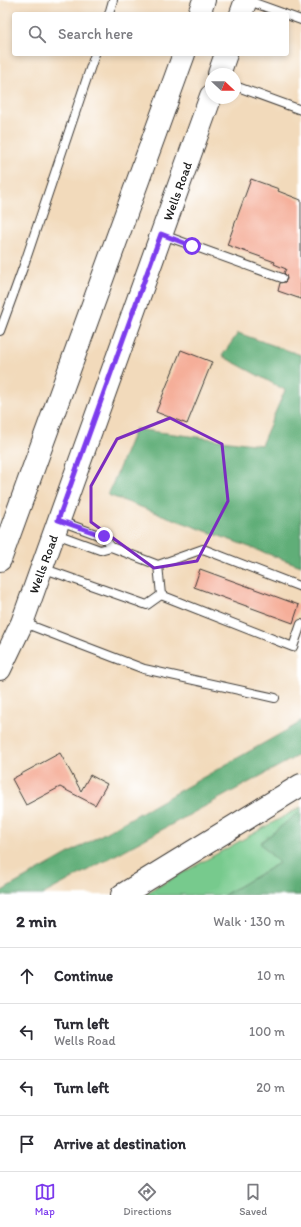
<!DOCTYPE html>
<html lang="en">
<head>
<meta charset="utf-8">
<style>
  :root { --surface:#fff; --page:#f7f7f7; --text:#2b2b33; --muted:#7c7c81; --line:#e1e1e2; --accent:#7c3aed }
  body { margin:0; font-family:Itim,sans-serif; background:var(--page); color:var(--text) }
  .compass { position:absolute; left:205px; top:68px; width:36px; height:36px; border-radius:50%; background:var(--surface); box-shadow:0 2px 6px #0003; rotate:112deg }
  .stop { position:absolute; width:12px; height:12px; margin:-9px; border:3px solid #7c3aed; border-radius:50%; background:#fff }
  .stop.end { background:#7c3aed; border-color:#fff; box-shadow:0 1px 4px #0008 }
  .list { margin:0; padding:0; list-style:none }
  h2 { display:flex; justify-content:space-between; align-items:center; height:52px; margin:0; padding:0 16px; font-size:17px }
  h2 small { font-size:13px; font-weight:400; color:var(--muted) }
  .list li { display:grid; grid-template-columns:26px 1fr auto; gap:12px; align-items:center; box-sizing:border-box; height:56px; padding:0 16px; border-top:1px solid var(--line) }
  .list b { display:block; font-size:15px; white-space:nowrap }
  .list p { margin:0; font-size:13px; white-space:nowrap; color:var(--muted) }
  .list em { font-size:13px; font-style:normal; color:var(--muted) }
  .icon { flex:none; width:22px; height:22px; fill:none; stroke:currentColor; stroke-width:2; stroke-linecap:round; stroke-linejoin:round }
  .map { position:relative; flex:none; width:301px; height:895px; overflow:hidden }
  .search { position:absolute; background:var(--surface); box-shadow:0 2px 6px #0003; left:12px; right:12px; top:12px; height:44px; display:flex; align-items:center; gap:10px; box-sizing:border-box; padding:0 14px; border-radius:4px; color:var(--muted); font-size:15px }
  .sheet { height:276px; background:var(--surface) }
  nav { display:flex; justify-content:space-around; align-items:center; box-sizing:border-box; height:56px; border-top:1px solid var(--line); background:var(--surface); font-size:11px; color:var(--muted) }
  nav a { display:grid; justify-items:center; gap:2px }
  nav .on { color:var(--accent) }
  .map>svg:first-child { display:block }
</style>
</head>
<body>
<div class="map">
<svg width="301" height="895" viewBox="0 0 301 895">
  <rect width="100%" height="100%" fill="#fff"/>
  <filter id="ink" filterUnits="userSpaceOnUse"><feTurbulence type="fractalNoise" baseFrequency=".025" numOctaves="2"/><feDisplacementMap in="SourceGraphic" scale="8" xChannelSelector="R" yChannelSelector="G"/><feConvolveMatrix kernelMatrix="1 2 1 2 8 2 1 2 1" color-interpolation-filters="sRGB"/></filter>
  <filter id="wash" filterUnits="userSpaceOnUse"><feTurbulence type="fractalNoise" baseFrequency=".012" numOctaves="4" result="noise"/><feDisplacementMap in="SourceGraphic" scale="16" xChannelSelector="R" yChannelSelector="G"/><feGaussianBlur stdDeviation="0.9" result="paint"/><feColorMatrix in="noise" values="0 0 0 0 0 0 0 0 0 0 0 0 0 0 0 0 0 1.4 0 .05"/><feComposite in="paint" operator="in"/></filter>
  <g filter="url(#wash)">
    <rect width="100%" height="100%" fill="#f2dabb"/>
    <polygon fill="#77ca8d" stroke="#4a7354" points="301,807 301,811 260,843 279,863 224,895 143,895"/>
    <g fill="#61ae78" stroke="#3e654a">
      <polygon points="238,333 301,355 301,566 108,495 135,429 261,445 285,390 222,356"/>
      <polygon points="301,720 301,754 42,895 0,895 0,892 296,725"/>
      <polygon points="301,811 301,895 224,895 279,863 260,843"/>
    </g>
    <g id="blocks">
      <g fill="#f5ae99">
        <polygon points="251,179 279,189 278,191 301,200 301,299 278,291 280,283 285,282 287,279 286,275 284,273 286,269 274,264 275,262 227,245"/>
        <polygon points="181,350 212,362 187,424 156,412"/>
        <polygon points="200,569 299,605 293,623 194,587"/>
        <polygon points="60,753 81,791 90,775 107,784 95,805 60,787 26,805 12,779"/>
      </g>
    </g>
  </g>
  <g filter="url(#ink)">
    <use href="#blocks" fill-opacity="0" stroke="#3c3834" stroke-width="1"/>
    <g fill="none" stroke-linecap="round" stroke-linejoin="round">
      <defs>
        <g id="service">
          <polyline points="246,0 285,14"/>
          <polyline points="109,14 113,0"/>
          <polyline points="287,15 301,20"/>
          <polyline points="235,86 301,110"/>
          <polyline points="163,235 282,278"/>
          <polyline points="0,331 24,265 95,54"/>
          <polyline points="60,521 104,537 111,547"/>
          <polyline points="56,534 100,550 111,547 158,565 203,549 301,587"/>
          <polyline points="158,565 161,595 293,647 301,624"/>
          <polyline points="42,568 147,605 161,595"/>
          <polyline points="24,623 144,669 275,698"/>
        </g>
        <g id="secondary">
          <polyline points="199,14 204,0"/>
          <polyline points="241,14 246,0"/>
          <polyline points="219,74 226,54"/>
          <polyline points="0,560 184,54"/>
          <polyline points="0,669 22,623 211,96"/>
        </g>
        <polyline id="motorway" points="122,895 301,785"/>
      </defs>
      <use href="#service" stroke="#3c3834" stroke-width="10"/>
      <use href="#secondary" stroke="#3c3834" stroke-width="24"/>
      <use href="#motorway" stroke="#3c3834" stroke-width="24"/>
      <use href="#service" stroke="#fff" stroke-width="8"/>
      <use href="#secondary" stroke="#fff" stroke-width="22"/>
      <use href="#motorway" stroke="#fff" stroke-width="22"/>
    </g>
  </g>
  <g fill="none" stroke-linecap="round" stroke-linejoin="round" filter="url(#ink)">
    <polyline stroke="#7c3aed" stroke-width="5" points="104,536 58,520 161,234 192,246"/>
  </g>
  <path fill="none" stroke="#7b2cbf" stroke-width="3" stroke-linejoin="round" d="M 170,418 L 222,444 L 228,501 L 197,561 L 154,568 L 91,522 L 91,486 L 117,439 Z"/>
  <g text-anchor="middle" stroke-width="4" stroke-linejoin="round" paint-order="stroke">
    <g font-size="13" fill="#1c1c1c" stroke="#fff">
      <text transform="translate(177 191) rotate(-70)" y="5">Wells Road</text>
      <text transform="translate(43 564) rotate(-70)" y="5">Wells Road</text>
    </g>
  </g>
</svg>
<svg class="compass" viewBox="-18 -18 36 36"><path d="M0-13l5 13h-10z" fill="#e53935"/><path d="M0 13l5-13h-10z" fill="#7c7c81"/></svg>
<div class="stop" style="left:192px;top:246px"></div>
<div class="stop end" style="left:104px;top:536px"></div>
<div class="search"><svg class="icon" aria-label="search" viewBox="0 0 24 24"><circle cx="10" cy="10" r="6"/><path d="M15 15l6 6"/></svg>Search here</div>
</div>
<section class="sheet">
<h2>2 min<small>Walk · 130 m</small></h2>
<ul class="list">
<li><svg class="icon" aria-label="ahead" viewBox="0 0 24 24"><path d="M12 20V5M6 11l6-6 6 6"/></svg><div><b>Continue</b></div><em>10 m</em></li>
<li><svg class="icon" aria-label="left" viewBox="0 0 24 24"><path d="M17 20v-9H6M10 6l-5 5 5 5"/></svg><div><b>Turn left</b><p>Wells Road</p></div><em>100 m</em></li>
<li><svg class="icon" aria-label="left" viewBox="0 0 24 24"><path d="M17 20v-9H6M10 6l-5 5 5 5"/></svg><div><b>Turn left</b></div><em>20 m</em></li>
<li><svg class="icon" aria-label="arrive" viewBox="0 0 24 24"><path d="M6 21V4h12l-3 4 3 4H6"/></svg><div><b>Arrive at destination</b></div></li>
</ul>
</section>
<nav>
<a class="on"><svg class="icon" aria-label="map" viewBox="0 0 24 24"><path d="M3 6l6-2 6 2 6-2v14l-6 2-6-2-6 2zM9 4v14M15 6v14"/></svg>Map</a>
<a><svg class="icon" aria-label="directions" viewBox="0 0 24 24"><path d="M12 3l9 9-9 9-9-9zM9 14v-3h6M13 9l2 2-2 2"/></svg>Directions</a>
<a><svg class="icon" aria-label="saved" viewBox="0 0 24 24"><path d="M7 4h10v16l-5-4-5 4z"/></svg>Saved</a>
</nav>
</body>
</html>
